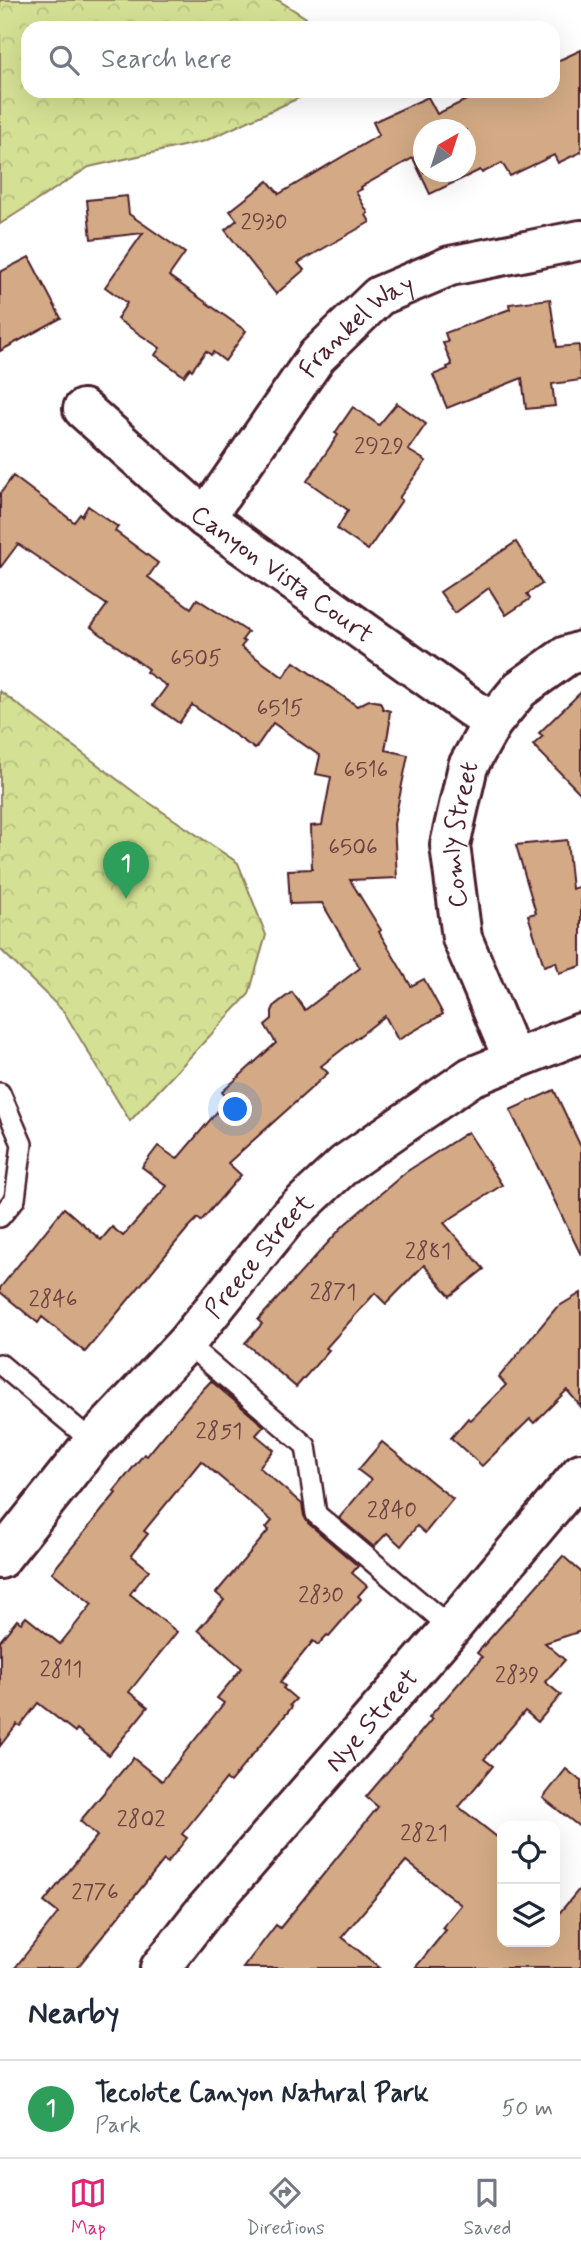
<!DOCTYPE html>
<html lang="en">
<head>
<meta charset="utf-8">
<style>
  :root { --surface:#fff; --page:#f6f6f7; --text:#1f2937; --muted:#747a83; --line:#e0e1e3; --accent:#db2777 }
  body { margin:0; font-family:Mynerve,sans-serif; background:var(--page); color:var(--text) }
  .controls { position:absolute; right:21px; bottom:21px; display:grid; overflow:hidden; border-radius:14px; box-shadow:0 7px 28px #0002 }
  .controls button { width:63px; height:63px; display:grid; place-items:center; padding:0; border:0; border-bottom:2px solid var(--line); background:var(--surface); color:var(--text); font:35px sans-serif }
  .compass { position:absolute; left:413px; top:119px; width:63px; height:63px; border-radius:50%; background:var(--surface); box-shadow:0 7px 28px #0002; rotate:39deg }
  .you { position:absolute; left:236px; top:1110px; width:24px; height:24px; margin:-18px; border:5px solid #fff; border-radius:50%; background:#1a73e8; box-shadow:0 0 0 10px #1a73e833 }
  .badge { display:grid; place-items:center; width:46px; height:46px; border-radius:50%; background:var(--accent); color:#fff; font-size:23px; font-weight:700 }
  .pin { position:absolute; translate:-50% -58px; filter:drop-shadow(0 2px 4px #0008) }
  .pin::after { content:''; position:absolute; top:37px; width:24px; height:21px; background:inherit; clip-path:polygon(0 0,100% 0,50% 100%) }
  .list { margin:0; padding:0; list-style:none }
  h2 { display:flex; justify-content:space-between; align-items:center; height:91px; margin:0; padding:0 28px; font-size:30px }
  h2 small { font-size:23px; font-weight:400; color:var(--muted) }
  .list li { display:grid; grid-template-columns:46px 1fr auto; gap:21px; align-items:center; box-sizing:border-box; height:98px; padding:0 28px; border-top:2px solid var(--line) }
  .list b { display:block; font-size:26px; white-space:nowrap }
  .list p { margin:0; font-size:23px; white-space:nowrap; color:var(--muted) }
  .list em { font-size:23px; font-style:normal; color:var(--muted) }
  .icon { flex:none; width:38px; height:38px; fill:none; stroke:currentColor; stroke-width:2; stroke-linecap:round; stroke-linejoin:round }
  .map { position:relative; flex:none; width:581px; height:1968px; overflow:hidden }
  .search { position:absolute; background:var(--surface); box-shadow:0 7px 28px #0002; left:21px; right:21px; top:21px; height:77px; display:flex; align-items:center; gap:18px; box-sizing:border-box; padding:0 24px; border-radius:21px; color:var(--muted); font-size:26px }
  .sheet { height:189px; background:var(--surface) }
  nav { display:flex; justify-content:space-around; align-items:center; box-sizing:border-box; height:98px; border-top:2px solid var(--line); background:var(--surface); font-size:19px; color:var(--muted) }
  nav a { display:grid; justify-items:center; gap:4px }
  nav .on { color:var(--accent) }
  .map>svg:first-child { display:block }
</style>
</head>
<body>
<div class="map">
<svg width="581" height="1968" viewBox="0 0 581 1968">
  <defs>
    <pattern id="park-crowns" width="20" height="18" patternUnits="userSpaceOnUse" patternTransform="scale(1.75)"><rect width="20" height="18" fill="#d4e194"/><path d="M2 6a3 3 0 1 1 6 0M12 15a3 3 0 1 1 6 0" fill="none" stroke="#b8c180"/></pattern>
  </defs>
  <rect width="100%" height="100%" fill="#fff"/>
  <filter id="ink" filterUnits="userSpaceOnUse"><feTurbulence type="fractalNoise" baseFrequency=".0143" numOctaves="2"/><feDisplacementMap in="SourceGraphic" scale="14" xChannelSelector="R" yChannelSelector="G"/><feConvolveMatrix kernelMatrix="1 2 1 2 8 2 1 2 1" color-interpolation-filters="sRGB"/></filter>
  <g filter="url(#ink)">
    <g fill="url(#park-crowns)" stroke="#8f8060" stroke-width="2">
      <polygon points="0,0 278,0 322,28 28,28 28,91 314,91 205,141 89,167 0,224"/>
      <polygon points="0,691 138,795 238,863 266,935 249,994 130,1121 64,1012 0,949"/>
    </g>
    <g fill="#d3aa85" stroke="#4a1f2b" stroke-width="2" fill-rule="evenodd">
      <path d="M 581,50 L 581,152 L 558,163 L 554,155 L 510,176 L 502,163 L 482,173 L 480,170 L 430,194 L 413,158 L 361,187 L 362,189 L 356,192 L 368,213 L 366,215 L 370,222 L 298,263 L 304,270 L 276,294 L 225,230 L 237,220 L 230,211 L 268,181 L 279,194 L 379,135 L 373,122 L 428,97 L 437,114 L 485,91 L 553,91 L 553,63 ZM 424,130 L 466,130 L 466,172 L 424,172 Z"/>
      <polygon points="127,196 129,214 185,253 169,276 246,331 225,361 213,352 211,355 206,351 192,370 190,368 184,376 155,355 160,348 117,319 127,303 105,287 143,233 91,239 87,200"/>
      <polygon points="29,257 61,318 0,351 0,272"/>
      <polygon points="550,299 557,347 579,345 581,380 552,384 555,406 526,409 522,378 447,408 433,375 448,369 447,367 452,365 443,343 448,342 445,333 510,309 509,304"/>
      <polygon points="397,403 426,424 408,450 426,461 399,498 402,500 368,550 337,529 348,510 307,481 338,435 335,433 353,407 379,425"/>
      <polygon points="13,476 74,522 80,514 82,516 88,506 118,527 115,531 158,563 148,577 191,608 197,599 248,632 242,640 245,642 241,647 283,677 294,662 357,706 369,700 380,702 383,709 390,711 389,719 390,722 385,750 408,755 394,824 397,878 350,880 381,930 379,932 411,986 424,979 443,1014 398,1040 385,1016 321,1066 328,1073 228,1163 241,1175 201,1221 198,1218 188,1228 85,1352 42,1317 38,1323 0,1292 0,1288 64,1208 101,1240 112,1227 123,1236 167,1186 142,1167 158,1146 177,1159 228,1099 222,1092 276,1043 265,1025 272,1019 272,1011 275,1005 292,992 305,1010 360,968 322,903 290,904 288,870 312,869 311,826 322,825 331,777 316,774 320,756 273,723 255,749 192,705 179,723 153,705 167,686 146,672 148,669 91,627 107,605 18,544 0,568 0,494"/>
      <polygon points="516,542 542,584 527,594 530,599 506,615 489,588 455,613 440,592"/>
      <polygon points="581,692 581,794 533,745 543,736 539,733"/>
      <polygon points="567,840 572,889 581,886 581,966 559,973 556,962 544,966 528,915 536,913 516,845"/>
      <polygon points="554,1090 581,1147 581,1255 510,1110"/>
      <polygon points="468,1132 502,1185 444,1223 484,1269 450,1296 424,1265 386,1304 375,1293 326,1348 329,1350 296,1387 245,1343 262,1324 258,1320 344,1225 406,1172"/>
      <polygon points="581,1293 581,1407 567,1390 534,1423 530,1419 482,1466 451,1438 468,1418 471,1420 506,1385 499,1377 556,1308"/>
      <polygon points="211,1381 264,1426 256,1435 274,1450 259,1467 302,1504 304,1516 308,1523 358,1566 352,1573 367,1586 358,1596 361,1599 329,1636 327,1635 318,1645 313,1641 280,1682 285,1686 283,1688 296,1699 290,1705 292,1707 230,1782 226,1779 182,1834 187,1838 167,1863 164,1860 77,1968 15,1968 58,1913 44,1902 97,1836 80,1821 133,1758 162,1781 224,1703 217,1698 242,1668 198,1630 224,1600 216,1593 269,1530 266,1528 272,1521 201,1461 144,1531 148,1534 131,1555 149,1570 130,1594 177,1632 129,1692 148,1707 109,1755 77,1729 75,1732 38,1703 20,1726 17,1724 0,1746 0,1641 17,1620 21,1623 26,1617 60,1644 92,1604 52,1572 116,1493 114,1491 144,1454 147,1456 193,1400"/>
      <polygon points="382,1442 453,1499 425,1533 417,1526 401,1546 387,1533 374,1547 339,1518 371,1480 358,1470"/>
      <polygon points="563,1556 581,1572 581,1631 545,1643 565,1660 545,1682 561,1695 538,1722 525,1711 484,1759 493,1766 459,1807 502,1841 502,1942 555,1942 555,1918 581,1887 581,1968 415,1968 446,1930 442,1928 461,1905 406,1861 342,1937 380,1968 243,1968 276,1925 280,1928 378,1807 366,1797 432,1719 429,1717 482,1657 477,1653"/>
      <polygon points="566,1769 581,1781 581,1828 543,1798"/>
    </g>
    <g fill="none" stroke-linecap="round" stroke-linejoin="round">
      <defs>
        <g id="lane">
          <polyline points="0,1093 22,1144 15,1199 0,1217"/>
          <polyline points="186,1343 306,1446 316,1514 451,1628"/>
          <polyline points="0,1364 93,1442"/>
        </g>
        <g id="street">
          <path id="s1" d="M 83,409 L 205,518 L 492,723"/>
          <path id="s2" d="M 205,518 L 317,356 L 379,296 L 450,266 L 581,240"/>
          <path id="s3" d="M 513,1059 L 462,938 L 450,845 L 468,766 L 492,723 L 520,689 L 566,656 L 581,651"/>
          <path id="s4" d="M 0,1559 L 93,1442 L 186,1343 L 288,1217 L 345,1164 L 471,1077 L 581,1033"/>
          <path id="s5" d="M 160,1968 L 202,1914 L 451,1628 L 581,1473"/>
        </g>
      </defs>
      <use href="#lane" stroke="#4a1f2b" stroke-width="24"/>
      <use href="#street" stroke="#4a1f2b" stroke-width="44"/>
      <use href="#lane" stroke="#fff" stroke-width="19"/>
      <use href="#street" stroke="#fff" stroke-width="38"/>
    </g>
  </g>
  <g text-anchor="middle" stroke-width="5" stroke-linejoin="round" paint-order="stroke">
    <g font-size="23" fill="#6c4242">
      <text x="264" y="229">2930</text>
      <text x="379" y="453">2929</text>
      <text x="196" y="665">6505</text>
      <text x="280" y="715">6515</text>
      <text x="366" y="777">6516</text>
      <text x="353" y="854">6506</text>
      <text x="428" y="1258">2881</text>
      <text x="333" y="1299">2871</text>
      <text x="53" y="1306">2846</text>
      <text x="219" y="1438">2851</text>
      <text x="392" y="1517">2840</text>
      <text x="321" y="1602">2830</text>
      <text x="61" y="1676">2811</text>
      <text x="517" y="1682">2839</text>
      <text x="141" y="1826">2802</text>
      <text x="424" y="1840">2821</text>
      <text x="95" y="1899">2776</text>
    </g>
    <g font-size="26" fill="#4a1f2b" stroke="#fff">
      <text dy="9" stroke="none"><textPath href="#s2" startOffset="247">Frankel Way</textPath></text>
      <text dy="9" stroke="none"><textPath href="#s1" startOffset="259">Canyon Vista Court</textPath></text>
      <text dy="9" stroke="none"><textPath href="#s3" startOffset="236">Comly Street</textPath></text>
      <text dy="9" stroke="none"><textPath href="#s4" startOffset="399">Preece Street</textPath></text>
      <text dy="9" stroke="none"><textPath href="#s5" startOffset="326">Nye Street</textPath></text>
    </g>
  </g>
</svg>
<div class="controls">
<button><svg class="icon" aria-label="locate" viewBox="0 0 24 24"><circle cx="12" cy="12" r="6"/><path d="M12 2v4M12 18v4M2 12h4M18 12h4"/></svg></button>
<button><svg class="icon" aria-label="layers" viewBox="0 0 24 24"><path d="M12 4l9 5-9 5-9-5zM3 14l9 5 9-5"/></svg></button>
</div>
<svg class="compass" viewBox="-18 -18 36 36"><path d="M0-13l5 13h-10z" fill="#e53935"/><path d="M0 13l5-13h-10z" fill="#747a83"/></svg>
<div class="you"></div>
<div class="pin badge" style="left:126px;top:899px;background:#2e9e5b">1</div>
<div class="search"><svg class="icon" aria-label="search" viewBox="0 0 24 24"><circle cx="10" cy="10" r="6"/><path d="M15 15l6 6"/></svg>Search here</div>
</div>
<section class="sheet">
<h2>Nearby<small></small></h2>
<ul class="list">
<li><span class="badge" style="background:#2e9e5b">1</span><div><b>Tecolote Canyon Natural Park</b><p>Park</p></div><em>50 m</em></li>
</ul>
</section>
<nav>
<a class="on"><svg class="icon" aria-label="map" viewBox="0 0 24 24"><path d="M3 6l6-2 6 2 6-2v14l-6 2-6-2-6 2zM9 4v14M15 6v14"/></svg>Map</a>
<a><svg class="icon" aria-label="directions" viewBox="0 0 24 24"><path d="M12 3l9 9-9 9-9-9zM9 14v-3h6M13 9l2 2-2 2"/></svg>Directions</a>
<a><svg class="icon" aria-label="saved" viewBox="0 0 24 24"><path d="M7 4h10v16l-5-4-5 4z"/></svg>Saved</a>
</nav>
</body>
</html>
